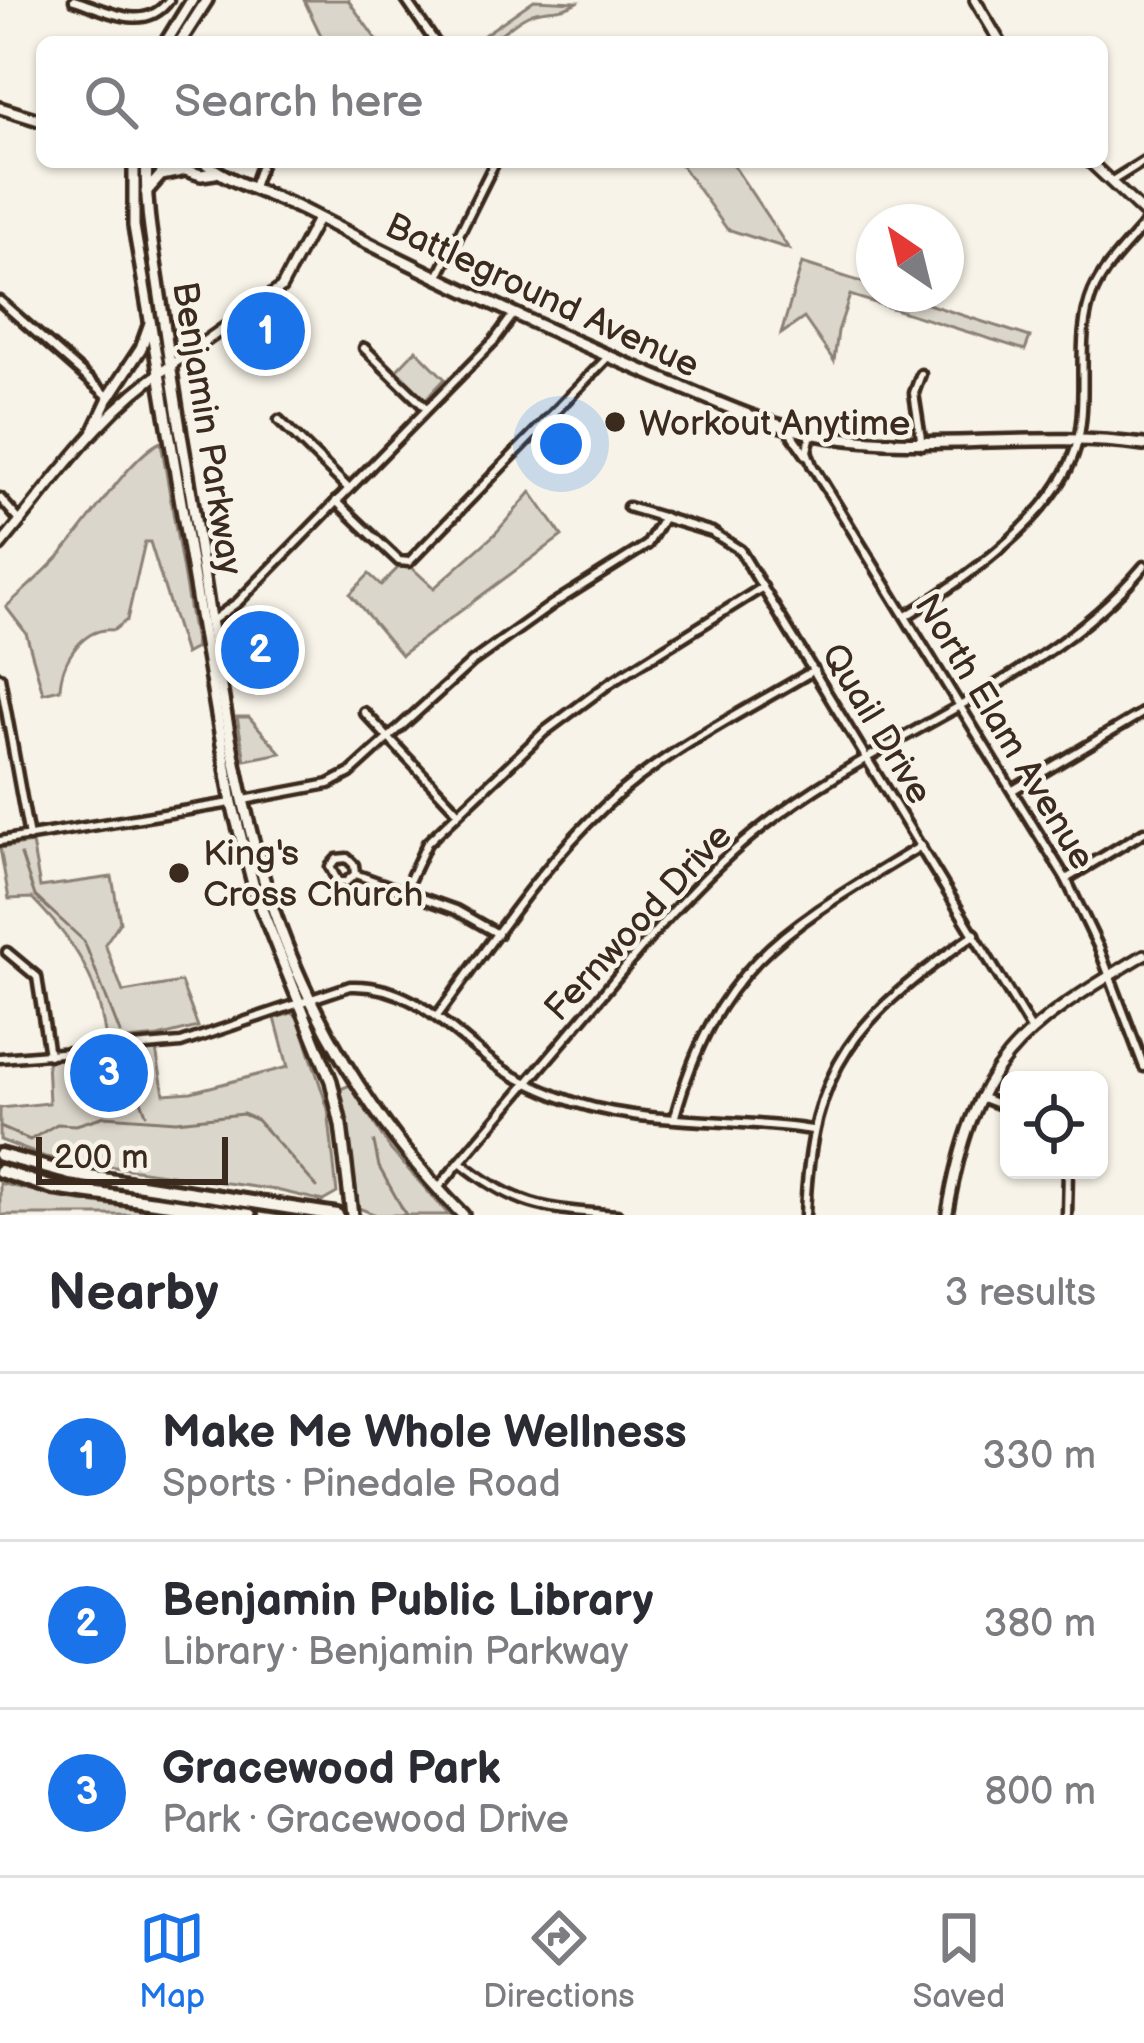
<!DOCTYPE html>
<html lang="en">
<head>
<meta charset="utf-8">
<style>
  :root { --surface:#fff; --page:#f2f2f3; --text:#2b2b33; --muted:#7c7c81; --line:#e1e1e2; --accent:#1a73e8 }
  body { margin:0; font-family:"Balsamiq Sans",sans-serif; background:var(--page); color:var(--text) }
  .controls { position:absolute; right:36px; bottom:36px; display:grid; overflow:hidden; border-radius:18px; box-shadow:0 3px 9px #0004 }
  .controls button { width:108px; height:108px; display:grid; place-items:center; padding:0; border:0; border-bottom:3px solid var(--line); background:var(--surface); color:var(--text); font:60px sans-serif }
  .compass { position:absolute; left:856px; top:204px; width:108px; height:108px; border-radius:50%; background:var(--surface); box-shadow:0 3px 9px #0004; rotate:325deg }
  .scale { position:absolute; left:36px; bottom:30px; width:192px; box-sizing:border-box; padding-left:12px; border:6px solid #3b2a1e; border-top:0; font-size:33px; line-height:42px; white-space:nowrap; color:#3b2a1e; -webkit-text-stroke:9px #f7f3e8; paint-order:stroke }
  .you { position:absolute; left:561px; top:444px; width:42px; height:42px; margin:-30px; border:9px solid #fff; border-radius:50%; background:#1a73e8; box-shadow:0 0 0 18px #1a73e833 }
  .badge { display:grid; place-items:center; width:78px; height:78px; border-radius:50%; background:var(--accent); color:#fff; font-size:39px; font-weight:700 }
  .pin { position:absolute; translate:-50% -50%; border:6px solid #fff; box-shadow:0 3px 12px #0006 }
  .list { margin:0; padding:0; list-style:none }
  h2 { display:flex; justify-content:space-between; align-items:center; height:156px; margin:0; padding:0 48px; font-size:51px }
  h2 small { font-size:39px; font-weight:400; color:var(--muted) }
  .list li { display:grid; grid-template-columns:78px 1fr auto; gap:36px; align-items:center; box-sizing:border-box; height:168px; padding:0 48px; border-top:3px solid var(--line) }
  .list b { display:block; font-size:45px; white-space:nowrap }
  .list p { margin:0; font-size:39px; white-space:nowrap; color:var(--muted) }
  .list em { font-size:39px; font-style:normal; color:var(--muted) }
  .icon { flex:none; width:66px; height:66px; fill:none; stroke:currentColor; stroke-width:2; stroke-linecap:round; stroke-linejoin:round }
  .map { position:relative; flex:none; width:1144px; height:1215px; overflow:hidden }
  .search { position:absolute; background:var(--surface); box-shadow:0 3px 9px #0004; left:36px; right:36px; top:36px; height:132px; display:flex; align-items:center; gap:30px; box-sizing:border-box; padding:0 42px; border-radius:18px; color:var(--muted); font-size:45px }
  .sheet { height:660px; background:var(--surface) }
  nav { display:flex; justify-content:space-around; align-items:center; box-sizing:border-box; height:168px; border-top:3px solid var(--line); background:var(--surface); font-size:33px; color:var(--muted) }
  nav a { display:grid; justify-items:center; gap:6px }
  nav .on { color:var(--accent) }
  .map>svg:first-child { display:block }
</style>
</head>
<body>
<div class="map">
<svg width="1144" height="1215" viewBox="0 0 1144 1215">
  <rect width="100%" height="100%" fill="#f7f3e8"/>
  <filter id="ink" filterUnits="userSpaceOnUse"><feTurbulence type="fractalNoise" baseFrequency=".00833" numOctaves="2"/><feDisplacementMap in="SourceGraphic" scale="24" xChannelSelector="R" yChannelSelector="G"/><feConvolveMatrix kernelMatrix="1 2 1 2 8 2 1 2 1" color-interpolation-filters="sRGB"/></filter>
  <g filter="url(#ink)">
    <g fill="#dbd6cb" stroke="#8b8074" stroke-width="3">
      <polygon points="304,0 348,0 378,42 324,42"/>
      <path d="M 534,0 L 577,2 C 560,13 544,7 528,15 C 507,25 499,42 474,42 Z"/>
      <polygon points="679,162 731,162 789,249 727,229"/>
      <polygon points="802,263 874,286 874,294 897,294 1030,337 1025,350 850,295 838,331 834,361 804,318 781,334"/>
      <polygon points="416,350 445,379 426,399 396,371"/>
      <path d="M 161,442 L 196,648 L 185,654 L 150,542 L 145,542 L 127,620 L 114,630 C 83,626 61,661 60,689 L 43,693 L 26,633 L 6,607 C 24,590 44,573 61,554 C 86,527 131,455 161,442 Z"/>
      <polygon points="531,492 562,536 401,655 350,594 369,574 381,585 398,568 410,566 434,588 495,534"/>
      <polygon points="237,717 249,717 281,753 245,760"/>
      <path d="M 32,843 L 40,887 L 112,877 L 120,922 L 105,944 L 123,992 L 181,982 L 198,1027 L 158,1037 L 106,1042 C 99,978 76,943 32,898 L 9,899 L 0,848 Z"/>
      <polygon points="292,1013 298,1017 328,1109 337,1193 323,1201 276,1190 45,1157 0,1140 0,1108 49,1103 47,1060 156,1050 164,1094 191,1092 288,1067 275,1018"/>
      <polygon points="350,1085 391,1150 449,1215 376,1215 356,1207 338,1090"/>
      <polygon points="0,1183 73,1200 182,1215 0,1215"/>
    </g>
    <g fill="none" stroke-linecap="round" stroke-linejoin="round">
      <g stroke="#84786c" stroke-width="3">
        <polyline points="21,855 35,896 84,941 120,1033"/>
        <polyline points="127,1062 146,1114"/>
        <polyline points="0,1127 30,1140 57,1124 76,1125 105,1116 176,1121 243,1114 257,1120 317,1187"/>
        <polyline points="374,1142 379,1167 406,1215"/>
      </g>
      <defs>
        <g id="minor">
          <path d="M 74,0 C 107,10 145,34 169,0"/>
          <polyline points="406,0 435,42"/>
          <polyline points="1112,181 1144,161"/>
          <polyline points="253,187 262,162"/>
          <polyline points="437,279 495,162"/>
          <polyline points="0,301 109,397"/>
          <polyline points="364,348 426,408"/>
          <polyline points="921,374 914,393 922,445"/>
          <polyline points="279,420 348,488"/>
          <polyline points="787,428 806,455"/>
          <polyline points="811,434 807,451 812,465 1066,879 1099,948 1144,1067"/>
          <polyline points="0,498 20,521"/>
          <polyline points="336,501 399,561 409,562 609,356"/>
          <polyline points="628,507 712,532 740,550 1031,1029"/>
          <path d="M 906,616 C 966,579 1062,512 1078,440 C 1089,393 1074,336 1093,292 C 1104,267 1127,245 1144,225"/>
          <polyline points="209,623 238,602 494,341 513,315"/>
          <polyline points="0,677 29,837"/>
          <polyline points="364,712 458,812"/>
          <polyline points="1013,790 1144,712"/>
          <polyline points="244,800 329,784 350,773 472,662 553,604 647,545 664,517"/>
          <polyline points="0,841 231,803"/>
          <polyline points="355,874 346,882 338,882 330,867 337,859 347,858 354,865 355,874 456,910 498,934"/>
          <polyline points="1066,879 1144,832"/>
          <polyline points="405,890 427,843 544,732 610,683 763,587"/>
          <polyline points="7,952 37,977 49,1055"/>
          <path d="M 437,1016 C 490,945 540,867 605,806 C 665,750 744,712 814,670"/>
          <path d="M 0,1058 L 181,1043 L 350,986 C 414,983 451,1033 499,1067 C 516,1079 538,1088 557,1096 C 636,1128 729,1116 812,1130"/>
          <polyline points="980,1097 1009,1108"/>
          <path d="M 675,1116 C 718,960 792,925 921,846"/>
          <path d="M 460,1162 C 517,1208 546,1209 617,1215"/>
          <path d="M 438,1188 C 489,1127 541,1067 592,1007 C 645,943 696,879 761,828 C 881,732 1043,686 1144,566"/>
          <path d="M 805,1215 C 811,1063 856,1018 975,934"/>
          <polyline points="1067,1215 1068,1170"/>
        </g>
        <g id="tertiary">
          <polyline points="170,366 281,288 318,218"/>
          <path d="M 947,1215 C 974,1061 1015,1032 1144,955"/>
        </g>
        <g id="secondary">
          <polyline points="975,0 1000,42"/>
          <polyline points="1090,162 1144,213"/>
          <polyline points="93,431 109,397"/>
          <path d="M 0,546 C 54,482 99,412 170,366"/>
        </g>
        <g id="primary">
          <polyline points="166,42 192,0"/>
          <polyline points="180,42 207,0"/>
          <polyline points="0,108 42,121"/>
          <polyline points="134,162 134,226 232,803 256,895 331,1081 341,1125 352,1215"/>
          <path d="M 147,162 C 144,204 153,247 159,289 C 168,349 176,409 187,469 C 210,609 225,754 267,890 C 304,1010 374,1126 463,1215"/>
          <polyline points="160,162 201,175 215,173"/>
          <path d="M 204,162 C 233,185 275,195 309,213 C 423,272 537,326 655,376 C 711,399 766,427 826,436 C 932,453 1038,430 1144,445"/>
          <polyline points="146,192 161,175 181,171"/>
          <polyline points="109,397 141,348 150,323"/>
        </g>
        <g id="motorway">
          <polyline points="0,1155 70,1174 337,1215"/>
          <polyline points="0,1171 53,1188 250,1215"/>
        </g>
      </defs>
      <use href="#minor" stroke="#3b2a1e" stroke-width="15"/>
      <use href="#tertiary" stroke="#3b2a1e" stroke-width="16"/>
      <use href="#secondary" stroke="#3b2a1e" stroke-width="16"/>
      <use href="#primary" stroke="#3b2a1e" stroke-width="18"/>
      <use href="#motorway" stroke="#3b2a1e" stroke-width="20"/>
      <use href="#minor" stroke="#f7f3e8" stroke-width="6"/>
      <use href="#tertiary" stroke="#f7f3e8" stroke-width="8"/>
      <use href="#secondary" stroke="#f7f3e8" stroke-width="8"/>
      <use href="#primary" stroke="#f7f3e8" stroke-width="9"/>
      <use href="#motorway" stroke="#f7f3e8" stroke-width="10"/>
    </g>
  </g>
  <g fill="#3b2a1e" stroke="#f7f3e8" stroke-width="4.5">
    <circle cx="615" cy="422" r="12"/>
    <circle cx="179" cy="873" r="12"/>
  </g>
  <g text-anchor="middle" stroke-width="9" stroke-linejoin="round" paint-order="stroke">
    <g font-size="36" fill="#3b2a1e" stroke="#f7f3e8">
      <text transform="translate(543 294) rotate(25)" y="13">Battleground Avenue</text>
      <text transform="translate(209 428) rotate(81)" y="13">Benjamin Parkway</text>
      <text transform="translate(878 723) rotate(59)" y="13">Quail Drive</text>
      <text transform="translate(1006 731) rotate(59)" y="13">North Elam Avenue</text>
      <text transform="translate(637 921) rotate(-47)" y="13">Fernwood Drive</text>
    </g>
    <g font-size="36" fill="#3b2a1e" stroke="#f7f3e8" text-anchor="start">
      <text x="639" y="435">Workout Anytime</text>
      <text x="203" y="865">King's<tspan x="203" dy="41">Cross Church</tspan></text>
    </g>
  </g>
</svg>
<div class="controls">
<button><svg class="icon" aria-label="locate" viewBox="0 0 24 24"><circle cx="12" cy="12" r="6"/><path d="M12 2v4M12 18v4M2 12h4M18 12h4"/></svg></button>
</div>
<svg class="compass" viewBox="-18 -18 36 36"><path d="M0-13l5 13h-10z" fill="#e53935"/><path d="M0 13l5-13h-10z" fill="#7c7c81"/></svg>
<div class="scale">200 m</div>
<div class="you"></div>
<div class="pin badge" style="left:266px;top:331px">1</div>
<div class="pin badge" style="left:260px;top:650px">2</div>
<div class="pin badge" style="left:109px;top:1073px">3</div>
<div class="search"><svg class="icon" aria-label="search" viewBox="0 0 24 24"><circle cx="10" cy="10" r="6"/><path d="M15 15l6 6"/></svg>Search here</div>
</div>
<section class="sheet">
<h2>Nearby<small>3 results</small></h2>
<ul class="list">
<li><span class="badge">1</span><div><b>Make Me Whole Wellness</b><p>Sports · Pinedale Road</p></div><em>330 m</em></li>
<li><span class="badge">2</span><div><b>Benjamin Public Library</b><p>Library · Benjamin Parkway</p></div><em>380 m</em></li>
<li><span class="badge">3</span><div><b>Gracewood Park</b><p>Park · Gracewood Drive</p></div><em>800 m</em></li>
</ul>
</section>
<nav>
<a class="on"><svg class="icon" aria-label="map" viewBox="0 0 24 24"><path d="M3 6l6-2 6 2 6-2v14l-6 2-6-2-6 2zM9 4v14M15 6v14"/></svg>Map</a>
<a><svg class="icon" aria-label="directions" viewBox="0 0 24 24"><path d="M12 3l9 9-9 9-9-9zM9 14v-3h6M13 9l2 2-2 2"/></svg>Directions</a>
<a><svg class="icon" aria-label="saved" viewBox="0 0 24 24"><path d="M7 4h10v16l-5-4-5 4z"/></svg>Saved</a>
</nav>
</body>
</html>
